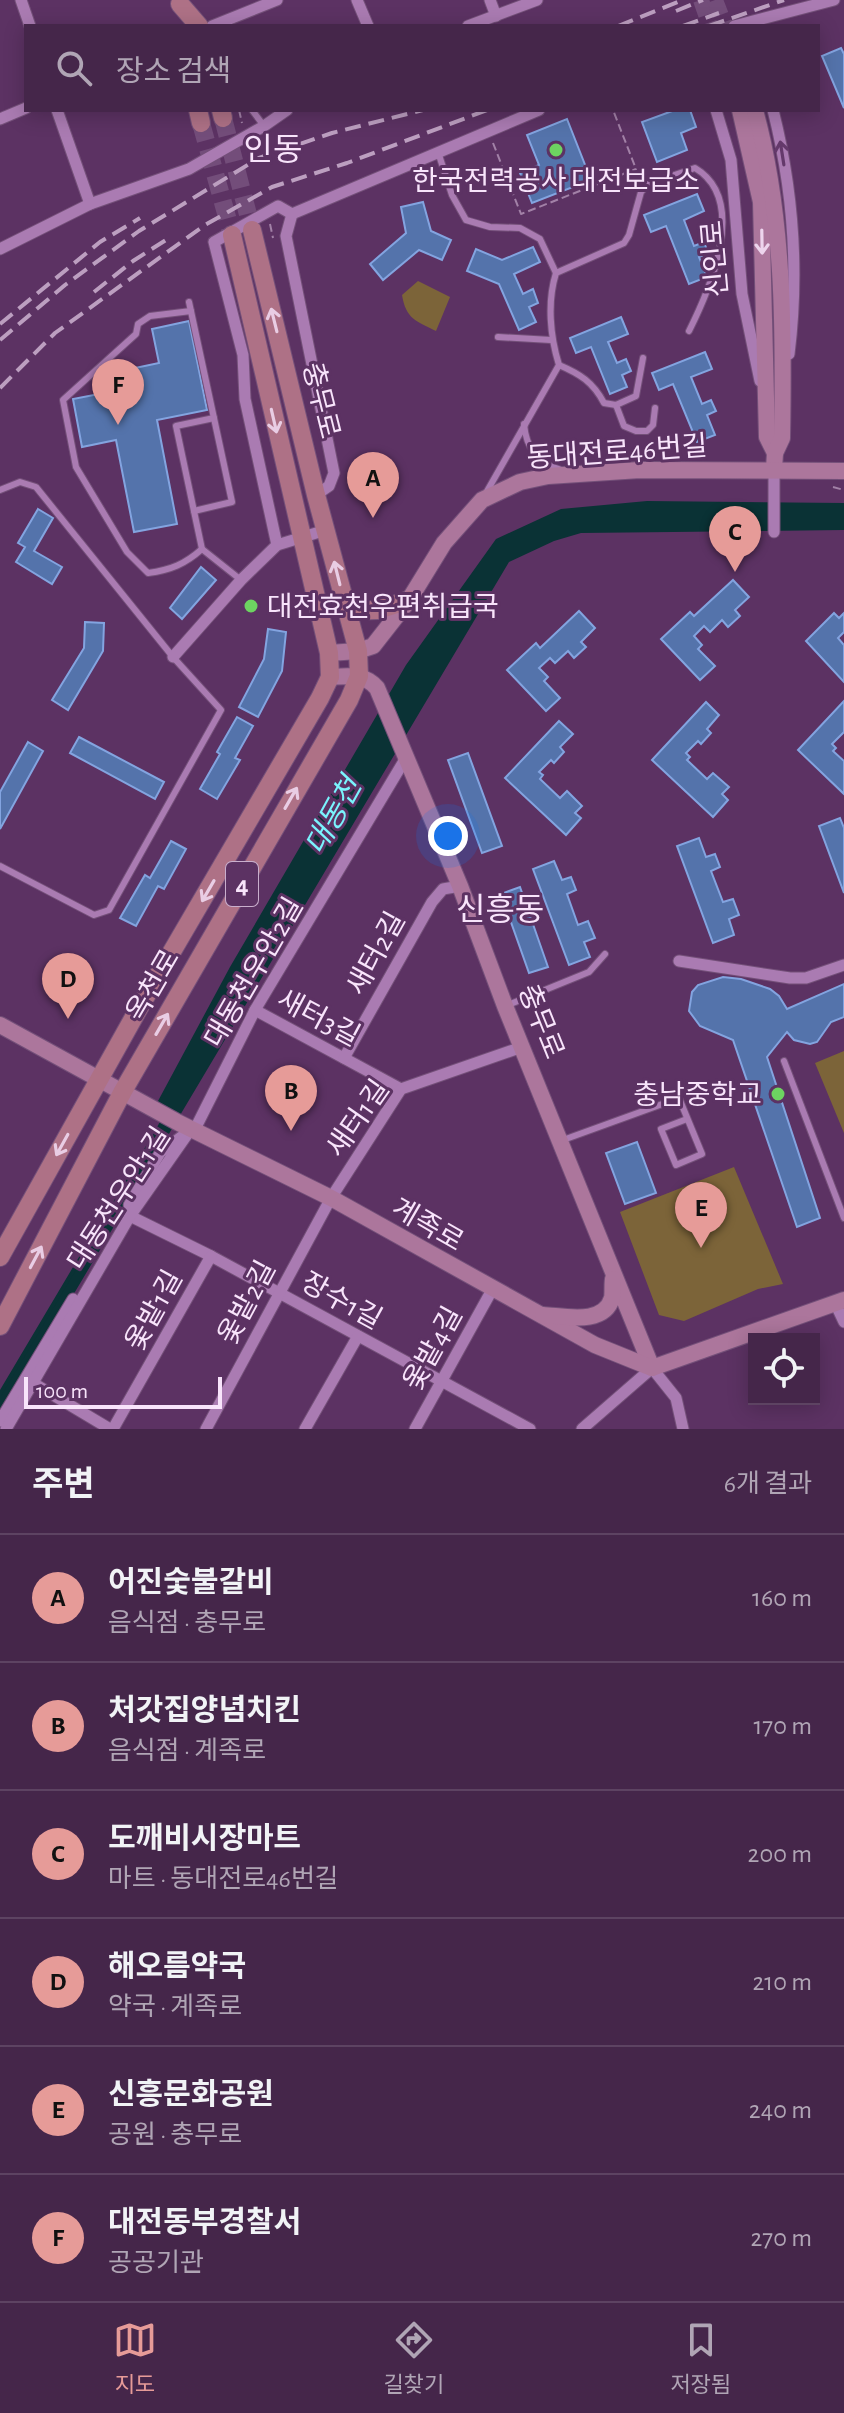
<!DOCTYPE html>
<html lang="ko">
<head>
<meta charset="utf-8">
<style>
  :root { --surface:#45264a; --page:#4f3254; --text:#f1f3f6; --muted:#b0a5b5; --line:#5d4362; --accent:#e69b98 }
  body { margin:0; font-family:"Alegreya Sans","Noto Sans KR",sans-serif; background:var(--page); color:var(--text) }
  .controls { position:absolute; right:24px; bottom:24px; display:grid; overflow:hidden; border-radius:0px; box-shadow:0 4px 20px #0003 }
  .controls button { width:72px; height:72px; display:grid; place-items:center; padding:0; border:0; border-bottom:2px solid var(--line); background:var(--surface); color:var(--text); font:40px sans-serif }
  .scale { position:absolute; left:24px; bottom:20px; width:198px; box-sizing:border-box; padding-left:8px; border:4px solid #f8e4fb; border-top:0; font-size:22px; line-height:28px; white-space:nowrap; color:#f8e4fb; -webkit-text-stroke:6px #5c3263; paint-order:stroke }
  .you { position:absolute; left:448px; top:836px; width:28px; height:28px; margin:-20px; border:6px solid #fff; border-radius:50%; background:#1a73e8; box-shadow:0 0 0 12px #1a73e833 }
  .badge { display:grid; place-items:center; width:52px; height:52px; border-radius:50%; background:var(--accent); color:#111; font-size:26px; font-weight:700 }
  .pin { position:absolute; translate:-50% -66px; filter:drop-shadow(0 2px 4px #0008) }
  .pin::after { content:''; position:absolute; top:42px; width:28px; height:24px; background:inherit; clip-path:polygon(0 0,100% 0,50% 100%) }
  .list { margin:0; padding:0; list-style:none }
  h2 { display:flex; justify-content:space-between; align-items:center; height:104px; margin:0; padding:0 32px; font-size:34px }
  h2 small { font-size:26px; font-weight:400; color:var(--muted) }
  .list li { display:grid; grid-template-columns:52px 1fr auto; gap:24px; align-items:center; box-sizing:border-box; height:128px; padding:0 32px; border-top:2px solid var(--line) }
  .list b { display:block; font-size:30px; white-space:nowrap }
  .list p { margin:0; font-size:26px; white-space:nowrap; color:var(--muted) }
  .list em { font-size:26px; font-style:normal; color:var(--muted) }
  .icon { flex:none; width:44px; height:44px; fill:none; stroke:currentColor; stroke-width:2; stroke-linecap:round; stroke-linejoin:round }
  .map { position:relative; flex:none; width:844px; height:1429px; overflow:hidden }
  .search { position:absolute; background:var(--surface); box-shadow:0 4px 20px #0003; left:24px; right:24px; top:24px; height:88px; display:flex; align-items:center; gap:20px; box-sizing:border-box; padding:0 28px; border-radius:0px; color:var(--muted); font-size:30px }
  .sheet { height:872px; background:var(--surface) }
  nav { display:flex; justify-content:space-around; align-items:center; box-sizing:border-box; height:112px; border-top:2px solid var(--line); background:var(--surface); font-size:22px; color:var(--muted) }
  nav a { display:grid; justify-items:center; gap:4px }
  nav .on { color:var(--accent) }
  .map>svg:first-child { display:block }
</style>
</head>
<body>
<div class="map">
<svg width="844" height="1429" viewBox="0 0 844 1429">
  <rect width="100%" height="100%" fill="#5c3263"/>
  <g fill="#7c6439">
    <path d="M 418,281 L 450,297 L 436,331 C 416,321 406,319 402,295 Z"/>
    <polygon points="844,1051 844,1133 815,1063"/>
    <polygon points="734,1167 783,1284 758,1289 684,1321 659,1315 620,1212"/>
  </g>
  <polygon fill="#0a3235" points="647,501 844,503 844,530 581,533 554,541 509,562 0,1418 0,1396 164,1115 158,1101 230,967 406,665 496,539 561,509"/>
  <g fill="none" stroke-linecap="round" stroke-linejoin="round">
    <polyline stroke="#0a3235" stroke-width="4" points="0,1394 111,1207"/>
  </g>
  <g fill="#5473ab" stroke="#83a4e0" stroke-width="2">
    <polygon points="841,48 844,54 844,108 822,56"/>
    <polygon points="675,110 690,110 696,127 681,133 687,150 657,162 642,122"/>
    <polygon points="567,119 591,180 532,203 520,173 539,165 527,135"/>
    <polygon points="697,194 704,211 684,220 694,246 704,242 708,253 699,257 707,277 689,284 666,226 651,232 644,215"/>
    <polygon points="423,202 431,231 451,240 442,260 419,250 383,280 370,264 406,233 401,207"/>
    <polygon points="533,247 540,262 514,274 523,294 533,289 538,303 529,307 536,322 519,330 499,284 467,271 476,249 502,260"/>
    <polygon points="621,317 628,334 608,342 617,363 626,359 631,371 622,375 627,387 610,394 591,347 576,353 570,338"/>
    <polygon points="189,321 207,410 157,420 177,524 134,532 116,440 82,447 73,399 120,390 116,372 159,363 152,329"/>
    <polygon points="705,352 712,369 691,377 702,404 711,400 716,411 707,415 715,435 697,442 673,384 659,390 652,373"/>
    <polygon points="38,509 53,518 34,551 62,567 52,584 16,562 25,547 18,543"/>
    <polygon points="201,567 216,580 182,619 170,608"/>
    <polygon points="733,580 749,597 735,610 740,616 728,627 722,620 710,632 704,626 694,636 702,645 698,649 715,666 700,680 661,639 690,612 694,616"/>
    <polygon points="579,611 595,628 581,642 586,647 574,658 568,651 555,663 550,658 539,668 548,677 544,681 560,698 546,711 507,670 536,643 540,648"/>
    <polygon points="834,613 839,618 844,613 844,632 838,638 844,645 844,682 806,641"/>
    <polygon points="85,622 104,623 103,651 68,710 52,700 84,648"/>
    <polygon points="268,629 286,632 282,671 258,717 239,707 264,659"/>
    <polygon points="844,701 844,732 832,744 836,748 833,751 844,761 844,794 798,750"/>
    <polygon points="706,702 719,715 707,729 711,733 701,744 698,741 686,753 690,757 687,760 707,779 713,773 729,787 722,794 728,800 713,817 652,760"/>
    <polygon points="237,717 253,726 235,758 240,760 217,799 200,789 220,754 217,752"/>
    <polygon points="559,721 573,734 560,747 564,752 554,763 551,760 539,772 543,775 540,779 560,798 567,791 582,806 575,813 581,818 566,835 505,778"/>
    <polygon points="79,737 164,782 155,799 70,753"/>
    <polygon points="28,742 43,751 0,829 0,792"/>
    <polygon points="468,753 502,846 482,853 448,760"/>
    <polygon points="840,818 844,828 844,893 819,826"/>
    <polygon points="699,838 706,857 715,854 720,867 711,871 723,902 733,899 739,915 729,919 734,935 713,943 677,846"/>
    <polygon points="171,841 186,849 164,889 158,886 136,926 120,918 145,875 150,878"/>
    <polygon points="554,861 562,880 571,877 576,890 567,894 578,925 588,921 595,938 584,942 590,957 569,965 533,869"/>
    <polygon points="520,887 548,967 529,973 501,894"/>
    <polygon points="723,977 741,979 770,989 779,996 787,1009 844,984 844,1017 831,1022 817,1042 810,1044 794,1040 787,1032 767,1057 820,1218 797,1227 733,1040 700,1026 689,1011 692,992 698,985"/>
    <polygon points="637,1142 656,1193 625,1204 606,1153"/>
  </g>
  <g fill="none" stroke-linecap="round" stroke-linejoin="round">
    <g stroke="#734d7a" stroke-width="16" stroke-dasharray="16 8" stroke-linecap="butt">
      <polyline points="701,0 710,26"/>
      <polyline points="715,0 725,26"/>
    </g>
    <g stroke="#734d7a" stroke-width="18" stroke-dasharray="18 9" stroke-linecap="butt">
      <polyline points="223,118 252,230"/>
      <polyline points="201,123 232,235"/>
    </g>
    <defs>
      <g id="lane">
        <polyline points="252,110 264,126"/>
        <polyline points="438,152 452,195 466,220 490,227 520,228 540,239 556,273"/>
        <polyline points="189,302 232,502 194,511"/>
        <path d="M 191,311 L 150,316 L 138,324 L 136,334 L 63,400 L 76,467 L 127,552 L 148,573 C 171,570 185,564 202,549"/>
        <polyline points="498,337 551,340"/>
        <path d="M 559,365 C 580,374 593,382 604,403 L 616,405 L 636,396 L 643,358"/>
        <polyline points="616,405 624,426 636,431 647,431 653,425 655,408"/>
        <polyline points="214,418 176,426 202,549 241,580"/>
        <path d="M 524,424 C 526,448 537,463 561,470"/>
        <polyline points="0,490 20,482 36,487 173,657 221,710 109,910 94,915 0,866"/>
        <path d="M 486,493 L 559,365 C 550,336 547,302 556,273 L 624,243 L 629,235 L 641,192 L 648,184 L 695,168 C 749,200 710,289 689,331"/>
        <polyline points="508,1005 589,972 605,954"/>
        <polyline points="784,1061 844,1218"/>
        <polyline points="563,1140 679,1098 702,1154 676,1165 661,1129 687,1119"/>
      </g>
      <g id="street">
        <polyline points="21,0 30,26"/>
        <polyline points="357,0 368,26"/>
        <polyline points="490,0 496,16"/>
        <polyline points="212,26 277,0"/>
        <polyline points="468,26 537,0"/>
        <polyline points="734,26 834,0"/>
        <polyline points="57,110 90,204"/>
        <polyline points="716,110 731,160 742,294 760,381"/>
        <path d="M 773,110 C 793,189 799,273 789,354"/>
        <polyline points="0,119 26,108"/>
        <polyline points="292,214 286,236 334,473 329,486 316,495"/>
        <polyline points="0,249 90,204 189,169 264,126 287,110"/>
        <polyline points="774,532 774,469"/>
        <polyline points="277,545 245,399 243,355 214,242 278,206 292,214 539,110"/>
        <polyline points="173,657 241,580 277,545 326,530"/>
        <polyline points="679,961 790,978 806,978 844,965"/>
        <polyline points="255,1010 401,1089"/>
        <polyline points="344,1058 432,902 443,889 460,886"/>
        <polyline points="194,1131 255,1010 407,756"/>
        <polyline points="129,1205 160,1153 181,1137"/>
        <polyline points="130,1216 211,1256 530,1429"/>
        <polyline points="835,1303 844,1322"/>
        <polyline points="33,1383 110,1429"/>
        <polyline points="0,1421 73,1299"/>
        <polyline points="6,1429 130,1216 191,1129"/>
        <polyline points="113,1429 211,1256"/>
        <polyline points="206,1429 331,1198 401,1089 522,1047"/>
        <polyline points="305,1429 358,1336"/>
        <polyline points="415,1429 492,1290"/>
        <polyline points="582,1429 652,1368 676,1398 683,1429"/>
      </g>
      <g id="secondary">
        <polyline points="740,110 761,202 767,437 775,453"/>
        <path d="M 755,110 C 784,216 784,329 782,438 L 775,453 L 774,469"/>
        <polyline points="329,653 358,651 373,646 409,600 444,543 482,500 520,482 548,476 640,470 844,471"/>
        <path d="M 330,677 C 348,676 364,673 377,688 L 460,886 L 505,1006 L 652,1368"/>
        <polyline points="0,1025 179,1123 331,1198 595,1345 652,1368 844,1300"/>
        <path d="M 543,1315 C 564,1316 604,1326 612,1298 C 613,1293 612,1285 613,1279"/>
      </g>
      <g id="primary">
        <polyline points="180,4 199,26"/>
        <polyline points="198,110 201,123"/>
        <polyline points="221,110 223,118"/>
        <polyline points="347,611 378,610 409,600"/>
        <polyline points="0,1257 139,1008 320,698 330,677 329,653 232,235"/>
        <polyline points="0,1326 123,1091 349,700 359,676 358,651 316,495 252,230"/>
      </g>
    </defs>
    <use href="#lane" stroke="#745079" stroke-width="8"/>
    <use href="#street" stroke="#745079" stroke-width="13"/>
    <use href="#secondary" stroke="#745079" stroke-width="18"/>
    <use href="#primary" stroke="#745079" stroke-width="20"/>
    <g stroke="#a281a7" stroke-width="2" stroke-dasharray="8 4" stroke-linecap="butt">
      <polyline points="239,110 242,123"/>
      <polyline points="493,143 521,214 636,169 613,110"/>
      <polyline points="270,224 273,238"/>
      <polyline points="833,487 844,490"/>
    </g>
    <use href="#lane" stroke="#aa7bb2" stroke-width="6"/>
    <use href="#street" stroke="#aa7bb2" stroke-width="11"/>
    <use href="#secondary" stroke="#ac769c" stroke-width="16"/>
    <use href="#primary" stroke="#ae7186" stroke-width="18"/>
    <g stroke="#bc9fc0" stroke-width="4" stroke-dasharray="16 8" stroke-linecap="butt">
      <polyline points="676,11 703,0"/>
      <polyline points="618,26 683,0"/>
      <polyline points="683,26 719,13"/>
      <polyline points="709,26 784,0"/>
      <polyline points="94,292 133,261 169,238"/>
      <polyline points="0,324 100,242 140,218"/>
      <polyline points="0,340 65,285 139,231 259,158 332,133 423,110"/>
      <polyline points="0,388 55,333 205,225 272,187 347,163 487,110"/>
    </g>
  </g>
  <defs><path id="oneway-shaft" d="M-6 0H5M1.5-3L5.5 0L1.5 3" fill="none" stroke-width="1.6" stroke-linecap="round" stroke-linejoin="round" transform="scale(2)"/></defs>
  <use stroke="#64396b" href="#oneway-shaft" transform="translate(782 153) rotate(-99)"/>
  <use stroke="#edd4ed" href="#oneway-shaft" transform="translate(762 242) rotate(89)"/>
  <g stroke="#e9cde4">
    <use href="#oneway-shaft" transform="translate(274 320) rotate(-104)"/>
    <use href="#oneway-shaft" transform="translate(274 421) rotate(77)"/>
    <use href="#oneway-shaft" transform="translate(337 573) rotate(-104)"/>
    <use href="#oneway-shaft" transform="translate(291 798) rotate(-60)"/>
    <use href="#oneway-shaft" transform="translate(208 891) rotate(120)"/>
    <use href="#oneway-shaft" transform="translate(162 1024) rotate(-60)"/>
    <use href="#oneway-shaft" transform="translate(62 1145) rotate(119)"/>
    <use href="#oneway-shaft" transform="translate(36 1257) rotate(-62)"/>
  </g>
  <g fill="#6dd361" stroke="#5c3263" stroke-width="3">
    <circle cx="556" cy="150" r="8"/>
    <circle cx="251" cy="606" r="8"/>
    <circle cx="778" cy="1094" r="8"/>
  </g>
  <g text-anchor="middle" stroke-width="6" stroke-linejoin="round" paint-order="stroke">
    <rect fill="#5c3263" stroke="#c9afcd" stroke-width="2" x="226" y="862" width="32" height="44" rx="6"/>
    <g font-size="26" font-weight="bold" fill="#f8e4fb">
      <text x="242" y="893">4</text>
    </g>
    <g font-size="28" fill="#f8e4fb" stroke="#5c3263">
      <text x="556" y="190">한국전력공사 대전보급소</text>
      <text x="267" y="616" text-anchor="start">대전효천우편취급국</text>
      <text x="762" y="1104" text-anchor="end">충남중학교</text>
    </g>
    <g font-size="28" fill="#f8e4fb" stroke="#5c3263">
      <text transform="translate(714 259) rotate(-95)" y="10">신인로</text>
      <text transform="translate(322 400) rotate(76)" y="10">충무로</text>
      <text transform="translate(617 451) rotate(-4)" y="10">동대전로46번길</text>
      <text transform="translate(375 953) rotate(-61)" y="10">새터2길</text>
      <text transform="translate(253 972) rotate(-60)" y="10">대동천우안2길</text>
      <text transform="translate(152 985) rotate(-60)" y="10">옥천로</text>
      <text transform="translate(319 1017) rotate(28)" y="10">새터3길</text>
      <text transform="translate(542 1021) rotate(68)" y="10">충무로</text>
      <text transform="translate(357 1118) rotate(-55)" y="10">새터1길</text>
      <text transform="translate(118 1198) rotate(-57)" y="10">대동천우안1길</text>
      <text transform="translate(428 1224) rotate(30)" y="10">계족로</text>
      <text transform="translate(342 1300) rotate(29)" y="10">장수1길</text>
      <text transform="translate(246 1302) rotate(-62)" y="10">옻밭2길</text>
      <text transform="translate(153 1310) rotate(-61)" y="10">옻밭1길</text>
      <text transform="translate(432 1348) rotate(-61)" y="10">옻밭4길</text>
    </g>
    <g font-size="30" font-style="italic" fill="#7af4fd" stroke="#5c3263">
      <text transform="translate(333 816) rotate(-61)" y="10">대동천</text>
    </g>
    <g font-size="32" fill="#f8e4fb" stroke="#5c3263">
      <text x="273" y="160">인동</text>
      <text x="500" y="920">신흥동</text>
    </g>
  </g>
</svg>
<div class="controls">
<button><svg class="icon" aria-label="locate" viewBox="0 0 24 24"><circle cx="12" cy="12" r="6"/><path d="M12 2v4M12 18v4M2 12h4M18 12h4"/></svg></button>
</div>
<div class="scale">100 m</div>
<div class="you"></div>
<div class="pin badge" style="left:373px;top:518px">A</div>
<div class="pin badge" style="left:291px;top:1131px">B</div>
<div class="pin badge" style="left:735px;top:572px">C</div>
<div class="pin badge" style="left:68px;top:1019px">D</div>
<div class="pin badge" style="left:701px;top:1248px">E</div>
<div class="pin badge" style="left:118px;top:425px">F</div>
<div class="search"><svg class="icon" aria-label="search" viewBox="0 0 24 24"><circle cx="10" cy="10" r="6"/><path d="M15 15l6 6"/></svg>장소 검색</div>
</div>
<section class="sheet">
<h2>주변<small>6개 결과</small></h2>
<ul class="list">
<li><span class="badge">A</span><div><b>어진숯불갈비</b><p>음식점 · 충무로</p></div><em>160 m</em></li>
<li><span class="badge">B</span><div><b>처갓집양념치킨</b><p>음식점 · 계족로</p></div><em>170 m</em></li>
<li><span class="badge">C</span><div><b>도깨비시장마트</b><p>마트 · 동대전로46번길</p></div><em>200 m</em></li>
<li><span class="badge">D</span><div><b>해오름약국</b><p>약국 · 계족로</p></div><em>210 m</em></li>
<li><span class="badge">E</span><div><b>신흥문화공원</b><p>공원 · 충무로</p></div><em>240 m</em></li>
<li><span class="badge">F</span><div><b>대전동부경찰서</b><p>공공기관</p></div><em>270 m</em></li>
</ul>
</section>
<nav>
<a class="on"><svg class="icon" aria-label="map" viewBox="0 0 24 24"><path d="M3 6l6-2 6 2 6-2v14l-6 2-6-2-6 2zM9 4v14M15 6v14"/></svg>지도</a>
<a><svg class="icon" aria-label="directions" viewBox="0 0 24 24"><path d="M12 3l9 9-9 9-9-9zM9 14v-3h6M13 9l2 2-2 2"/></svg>길찾기</a>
<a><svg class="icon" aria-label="saved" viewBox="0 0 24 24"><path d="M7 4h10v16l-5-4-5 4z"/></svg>저장됨</a>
</nav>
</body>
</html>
